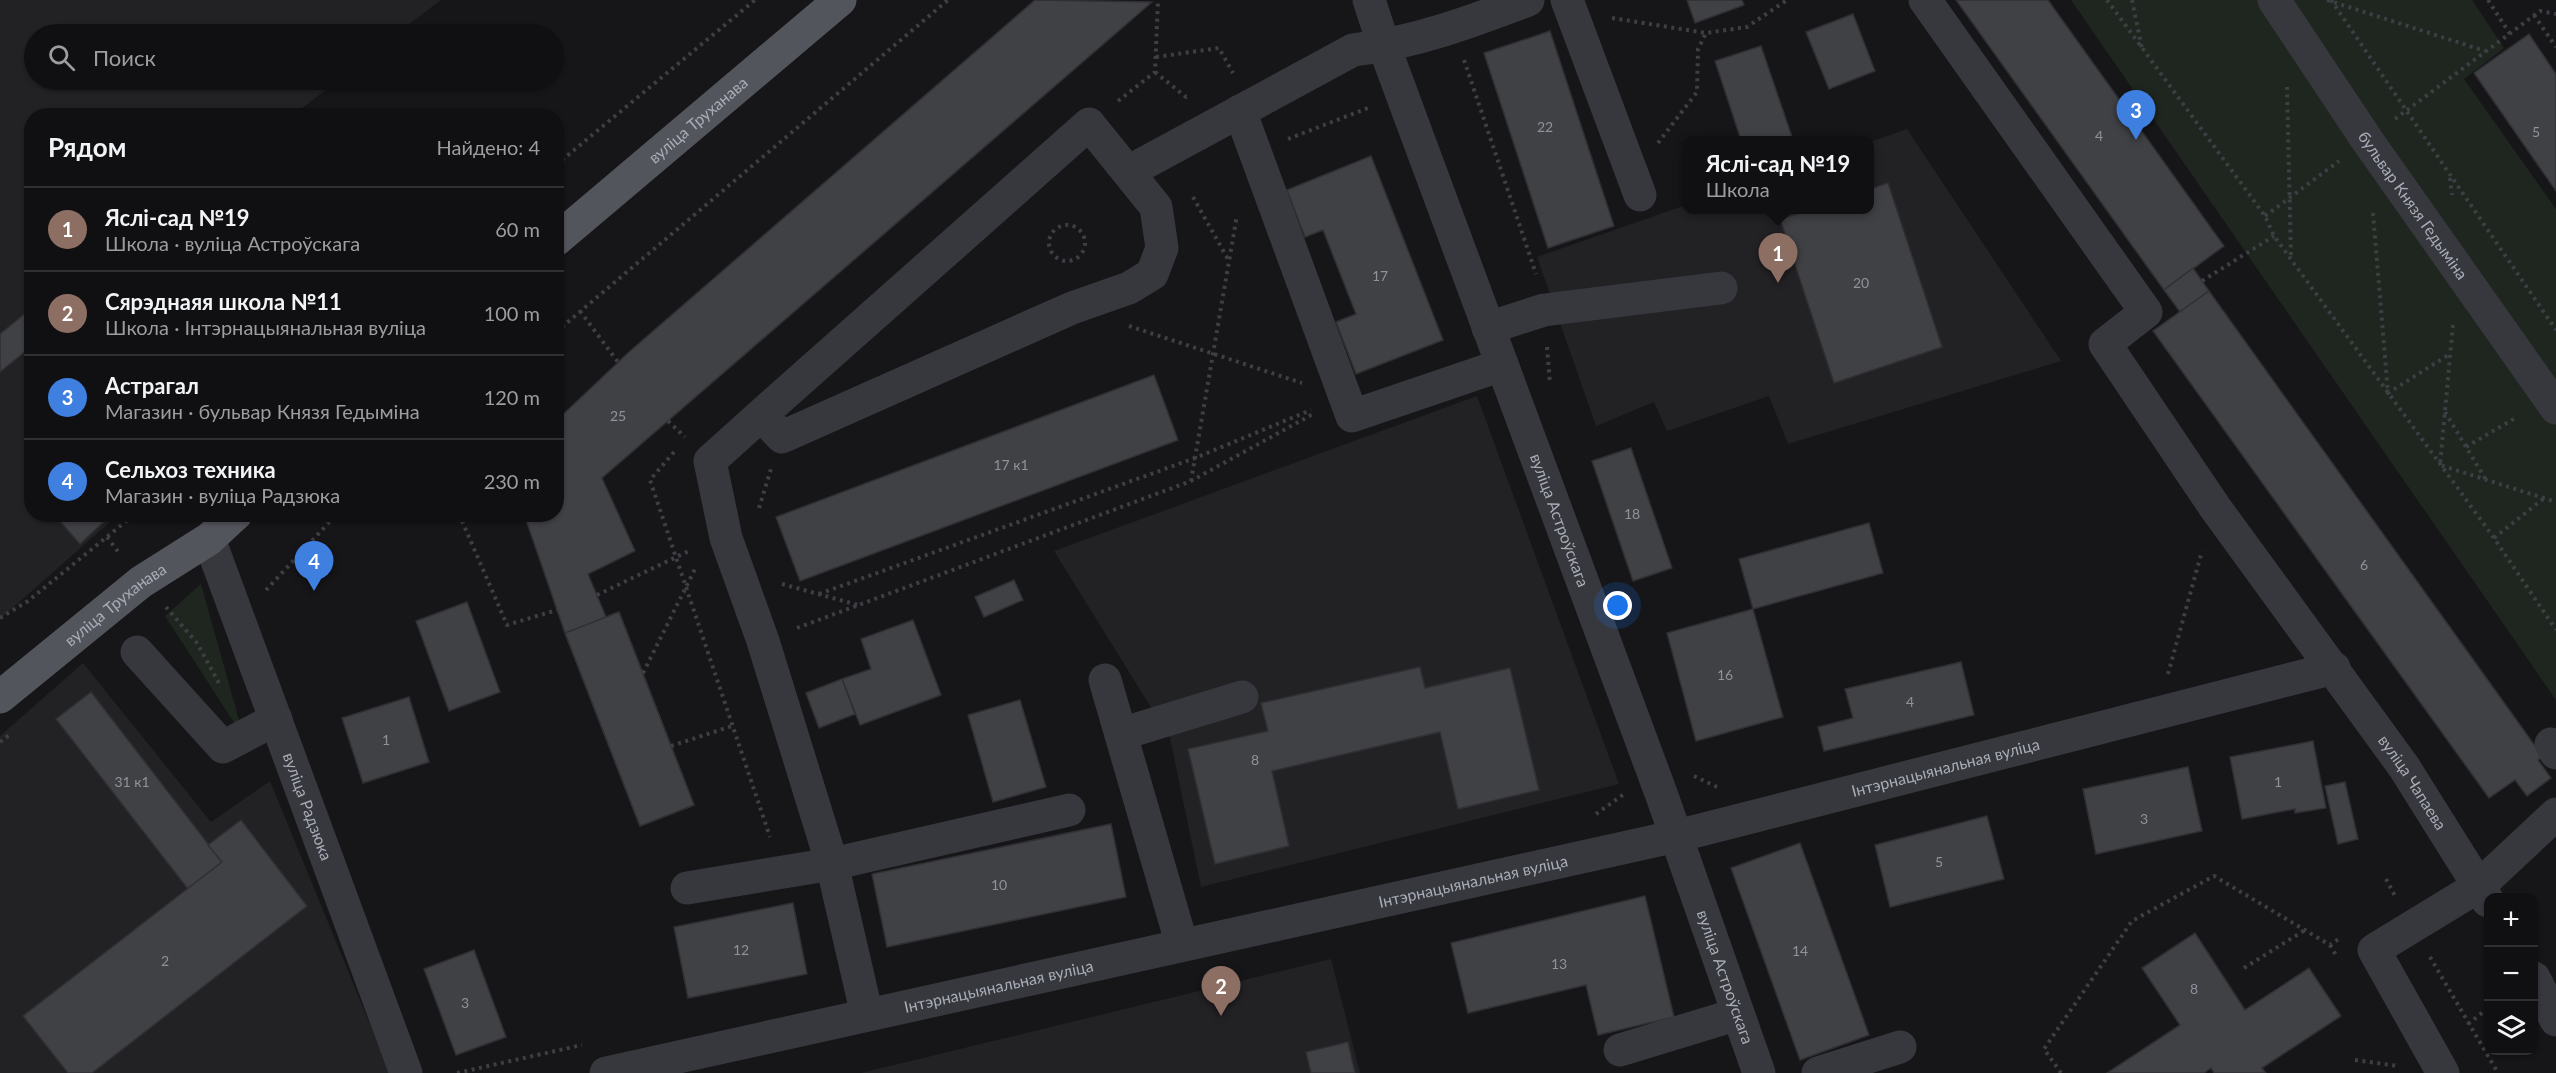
<!DOCTYPE html>
<html lang="ru">
<head>
<meta charset="utf-8">
<style>
  :root { --surface:#101012; --page:#1e1e20; --text:#f1f3f6; --muted:#9c9d9f; --line:#303032; --accent:#f2b134 }
  body { margin:0; font-family:Lato,sans-serif; background:var(--page); color:var(--text) }
  .controls { position:absolute; right:18px; bottom:18px; display:grid; overflow:hidden; border-radius:12px; box-shadow:0 2px 4px #0004 }
  .controls button { width:54px; height:54px; display:grid; place-items:center; padding:0; border:0; border-bottom:2px solid var(--line); background:var(--surface); color:var(--text); font:30px sans-serif }
  .you { position:absolute; left:1618px; top:606px; width:21px; height:21px; margin:-15px; border:4px solid #fff; border-radius:50%; background:#1a73e8; box-shadow:0 0 0 9px #1a73e833 }
  .badge { display:grid; place-items:center; width:39px; height:39px; border-radius:50%; background:var(--accent); color:#fff; font-size:20px; font-weight:700 }
  .pin { position:absolute; translate:-50% -50px; filter:drop-shadow(0 2px 3px #0008) }
  .pin::after { content:''; position:absolute; top:32px; width:21px; height:18px; background:inherit; clip-path:polygon(0 0,100% 0,50% 100%) }
  .popup { position:absolute; left:1682px; top:136px; width:192px; height:78px; box-sizing:border-box; display:grid; place-content:center; border-radius:12px; background:var(--surface); filter:drop-shadow(0 2px 4px #0005); font-size:20px; white-space:nowrap; color:var(--muted) }
  .popup b { font-size:22px; color:var(--text) }
  .popup::after { content:''; position:absolute; left:50%; top:100%; margin-left:-12px; border:12px solid transparent; border-top-color:var(--surface) }
  .list { margin:0; padding:0; list-style:none }
  h2 { display:flex; justify-content:space-between; align-items:center; height:78px; margin:0; padding:0 24px; font-size:26px }
  h2 small { font-size:20px; font-weight:400; color:var(--muted) }
  .list li { display:grid; grid-template-columns:39px 1fr auto; gap:18px; align-items:center; box-sizing:border-box; height:84px; padding:0 24px; border-top:2px solid var(--line) }
  .list b { display:block; font-size:22px; white-space:nowrap }
  .list p { margin:0; font-size:20px; white-space:nowrap; color:var(--muted) }
  .list em { font-size:20px; font-style:normal; color:var(--muted) }
  .icon { flex:none; width:33px; height:33px; fill:none; stroke:currentColor; stroke-width:2; stroke-linecap:round; stroke-linejoin:round }
  .map { position:relative; flex:none; width:2556px; height:1073px; overflow:hidden }
  .search { position:absolute; background:var(--surface); box-shadow:0 2px 4px #0004; left:24px; top:24px; width:540px; height:66px; display:flex; align-items:center; gap:15px; box-sizing:border-box; padding:0 21px; border-radius:33px; color:var(--muted); font-size:22px }
  .panel { position:absolute; background:var(--surface); box-shadow:0 2px 4px #0004; left:24px; top:108px; width:540px; height:414px; border-radius:24px }
  .map>svg:first-child { display:block }
</style>
</head>
<body>
<div class="map">
<svg width="2556" height="1073" viewBox="0 0 2556 1073">
  <rect width="100%" height="100%" fill="#161618"/>
  <g fill="#222225">
    <polygon points="0,0 441,0 396,34 34,34 34,80 339,80 293,115 32,116 32,514 118,515 0,619"/>
    <polygon points="1907,129 2061,361 1788,444 1769,396 1667,431 1654,402 1596,426 1537,257 1686,205 1686,210 1870,210 1870,142"/>
    <polygon points="1477,396 1619,784 1201,887 1170,738 1054,551"/>
    <polygon points="83,663 211,822 270,781 390,1073 0,1073 0,736"/>
    <polygon points="1331,959 1360,1073 861,1073"/>
  </g>
  <g fill="#1e261f">
    <polygon points="2071,0 2472,0 2504,48 2464,79 2556,209 2556,700"/>
    <polygon points="201,584 244,738 165,616"/>
  </g>
  <g fill="#404145" stroke="#303034" stroke-width="1.5">
    <polygon points="1035,0 1152,2 602,478 635,551 588,574 606,617 619,612 694,805 640,826 565,633 524,514 556,514 556,421 629,352"/>
    <polygon points="1687,0 1742,0 1744,5 1695,23"/>
    <polygon points="1956,0 2048,0 2224,246 2164,290"/>
    <polygon points="1853,14 1875,71 1829,89 1806,32"/>
    <polygon points="1550,31 1614,226 1548,248 1484,53"/>
    <polygon points="2529,34 2556,74 2556,191 2474,73"/>
    <polygon points="1761,46 1793,140 1741,140 1715,61"/>
    <polygon points="1371,156 1443,340 1356,374 1336,322 1356,314 1323,230 1305,237 1287,190"/>
    <polygon points="1888,183 1942,347 1834,383 1780,219 1809,210 1870,210 1870,189"/>
    <polygon points="2193,268 2209,291 2180,312 2164,290"/>
    <polygon points="2209,291 2543,757 2538,760 2551,778 2527,796 2515,780 2489,798 2153,331"/>
    <polygon points="32,308 32,346 0,372 0,334"/>
    <polygon points="1154,375 1178,440 800,581 776,517"/>
    <polygon points="1631,448 1672,568 1633,581 1592,461"/>
    <polygon points="65,514 112,514 80,544 59,520"/>
    <polygon points="1869,523 1883,573 1753,609 1739,559"/>
    <polygon points="1014,580 1023,600 984,617 975,597"/>
    <polygon points="467,602 500,692 449,711 416,621"/>
    <polygon points="1753,609 1783,717 1696,741 1667,633"/>
    <polygon points="619,612 694,805 640,826 565,633"/>
    <polygon points="913,620 941,695 860,725 842,679 871,669 861,639"/>
    <polygon points="1961,662 1974,715 1824,751 1818,727 1853,718 1845,689"/>
    <polygon points="1420,667 1425,688 1510,668 1539,790 1458,809 1440,732 1272,771 1289,846 1215,864 1188,749 1268,731 1261,703"/>
    <polygon points="842,679 855,714 819,728 806,693"/>
    <polygon points="91,692 222,862 188,889 56,719"/>
    <polygon points="409,697 429,762 363,783 342,718"/>
    <polygon points="1020,700 1046,787 993,802 968,715"/>
    <polygon points="2313,741 2326,808 2295,813 2295,809 2242,819 2230,757"/>
    <polygon points="2188,767 2202,831 2096,854 2083,789"/>
    <polygon points="2345,782 2358,839 2338,844 2325,786"/>
    <polygon points="1987,816 2004,879 1890,907 1875,845"/>
    <polygon points="241,820 307,906 92,1073 68,1073 23,1016 222,862 208,845"/>
    <polygon points="1111,824 1126,897 887,947 872,874"/>
    <polygon points="1800,843 1869,1035 1800,1060 1731,868"/>
    <polygon points="1645,896 1674,1017 1598,1035 1586,985 1468,1013 1451,943"/>
    <polygon points="793,903 807,974 688,998 674,927"/>
    <polygon points="2195,933 2245,1010 2309,968 2341,1016 2262,1068 2266,1073 2214,1073 2211,1068 2204,1073 2107,1073 2180,1025 2142,968"/>
    <polygon points="474,950 506,1037 456,1055 424,969"/>
    <polygon points="1348,1042 1355,1073 1311,1073 1306,1052"/>
  </g>
  <g fill="none" stroke-linecap="round" stroke-linejoin="round">
    <g stroke="#3d3f44" stroke-width="4" stroke-dasharray="3 4.5" stroke-linecap="butt">
      <polyline points="2107,0 2265,216 2274,236 2494,538 2556,630"/>
      <polyline points="2132,0 2142,49"/>
      <polyline points="2327,0 2485,51"/>
      <polyline points="2331,0 2556,330"/>
      <polyline points="2488,0 2510,34"/>
      <polyline points="2534,15 2556,47"/>
      <polyline points="1612,18 1706,33 1747,27 1787,0"/>
      <polyline points="1156,57 1219,48 1233,73"/>
      <polyline points="1464,60 1536,274"/>
      <polyline points="1155,72 1186,97 1190,95"/>
      <polyline points="2287,87 2291,259"/>
      <polyline points="1118,101 1155,72 1158,0"/>
      <polyline points="2395,119 2540,11 2556,14"/>
      <polyline points="1288,139 1368,108"/>
      <polyline points="1658,143 1697,92 1698,49 1706,33"/>
      <polyline points="556,165 755,0"/>
      <polyline points="2450,178 2452,195"/>
      <polyline points="1193,197 1229,261"/>
      <polyline points="2373,213 2388,393 2450,354"/>
      <polyline points="2265,216 2339,161"/>
      <circle cx="1067" cy="243" r="18"/>
      <polyline points="2202,281 2274,236"/>
      <polyline points="580,311 618,362"/>
      <polyline points="2453,325 2440,465 2556,502"/>
      <polyline points="1129,326 1302,383"/>
      <polyline points="556,332 948,0"/>
      <polyline points="1547,347 1550,384"/>
      <polyline points="2445,412 2486,480"/>
      <polyline points="668,421 685,437"/>
      <polyline points="2466,447 2517,417"/>
      <polyline points="674,452 650,480 770,837"/>
      <polyline points="1191,481 1237,215"/>
      <polyline points="759,508 771,469"/>
      <polyline points="459,514 507,625 557,610"/>
      <polyline points="107,537 120,554"/>
      <polyline points="2494,538 2543,499"/>
      <polyline points="782,584 858,605"/>
      <polyline points="266,590 337,514"/>
      <polyline points="819,594 1195,458 1311,410"/>
      <polyline points="597,595 691,550"/>
      <polyline points="166,607 197,643 221,687"/>
      <polyline points="0,618 28,601 135,514"/>
      <polyline points="797,628 1191,481 1313,414"/>
      <polyline points="643,673 696,567"/>
      <polyline points="2168,674 2202,551"/>
      <polyline points="0,742 12,733"/>
      <polyline points="671,746 732,726"/>
      <polyline points="1694,776 1717,787"/>
      <polyline points="1596,814 1624,794"/>
      <polyline points="2386,879 2395,896"/>
      <polyline points="2330,945 2337,957"/>
      <polyline points="2430,957 2498,1073"/>
      <polyline points="2244,968 2305,930"/>
      <polyline points="2468,1024 2488,1008"/>
      <polyline points="2355,1060 2398,1066"/>
      <polyline points="457,1073 582,1045"/>
      <polyline points="2061,1073 2044,1049 2132,921 2214,876 2330,945 2340,938"/>
    </g>
    <g stroke="#37383d" stroke-width="33">
      <path id="s1" d="M 1369,0 L 1384,46 L 1662,796 L 1759,1073"/>
      <polyline points="1567,0 1640,195"/>
      <path id="s2" d="M 1925,0 L 2146,312 L 2105,344 L 2214,506 L 2404,767 L 2488,901"/>
      <path id="s3" d="M 2274,0 L 2367,140 L 2556,408"/>
      <polyline points="1240,111 1352,416 1502,365"/>
      <path d="M 1128,172 L 1353,50 C 1414,43 1470,22 1528,0"/>
      <polyline points="1488,328 1544,310 1721,288"/>
      <polyline points="761,415 782,437 1072,308 1129,288 1152,274 1162,248 1156,207 1089,124 761,415 710,461 726,538 763,641 832,864 867,1015"/>
      <path id="s4" d="M 209,539 L 406,1073"/>
      <polyline points="137,652 223,747 276,719"/>
      <polyline points="1105,680 1182,945"/>
      <polyline points="1121,734 1242,697"/>
      <polyline points="2551,744 2556,753"/>
      <polyline points="687,888 832,864 1069,810"/>
      <polyline points="2534,978 2556,1020"/>
      <polyline points="1620,1050 1738,1014"/>
      <path id="s5" d="M 606,1073 L 1677,836 L 2334,668"/>
      <polyline points="1818,1073 1900,1047"/>
      <polyline points="2443,1073 2374,950 2479,886 2556,814"/>
    </g>
    <g stroke="#53555c" stroke-width="33">
      <path id="s6" d="M 556,240 L 840,0"/>
      <path id="s7" d="M 0,697 L 141,582 L 209,539 L 236,514"/>
    </g>
  </g>
  <g text-anchor="middle" stroke-width="6" stroke-linejoin="round" paint-order="stroke">
    <g font-size="14" fill="#8e929b">
      <text x="1545" y="132">22</text>
      <text x="2536" y="137">5</text>
      <text x="2099" y="141">4</text>
      <text x="1380" y="281">17</text>
      <text x="1861" y="288">20</text>
      <text x="618" y="421">25</text>
      <text x="1011" y="470">17 к1</text>
      <text x="1632" y="519">18</text>
      <text x="2364" y="570">6</text>
      <text x="1725" y="680">16</text>
      <text x="1910" y="707">4</text>
      <text x="386" y="745">1</text>
      <text x="1255" y="765">8</text>
      <text x="132" y="787">31 к1</text>
      <text x="2278" y="787">1</text>
      <text x="2144" y="824">3</text>
      <text x="1939" y="867">5</text>
      <text x="999" y="890">10</text>
      <text x="741" y="955">12</text>
      <text x="1800" y="956">14</text>
      <text x="165" y="966">2</text>
      <text x="1559" y="969">13</text>
      <text x="2194" y="994">8</text>
      <text x="465" y="1008">3</text>
    </g>
    <g font-size="16" fill="#a8adb8" stroke="#111113">
      <text dy="6" stroke="none"><textPath href="#s6" startOffset="186">вуліца Труханава</textPath></text>
      <text dy="6" stroke="none"><textPath href="#s3" startOffset="248">бульвар Князя Гедыміна</textPath></text>
      <text dy="6" stroke="none"><textPath href="#s1" startOffset="554">вуліца Астроўскага</textPath></text>
      <text dy="6" stroke="none"><textPath href="#s7" startOffset="148">вуліца Труханава</textPath></text>
      <text dy="6" stroke="none"><textPath href="#s5" startOffset="1374">Інтэрнацыянальная вуліца</textPath></text>
      <text dy="6" stroke="none"><textPath href="#s2" startOffset="970">вуліца Чапаева</textPath></text>
      <text dy="6" stroke="none"><textPath href="#s4" startOffset="285">вуліца Радзюка</textPath></text>
      <text dy="6" stroke="none"><textPath href="#s5" startOffset="888">Інтэрнацыянальная вуліца</textPath></text>
      <text dy="6" stroke="none"><textPath href="#s1" startOffset="1040">вуліца Астроўскага</textPath></text>
      <text dy="6" stroke="none"><textPath href="#s5" startOffset="402">Інтэрнацыянальная вуліца</textPath></text>
    </g>
  </g>
</svg>
<div class="controls">
<button>+</button>
<button>−</button>
<button><svg class="icon" aria-label="layers" viewBox="0 0 24 24"><path d="M12 4l9 5-9 5-9-5zM3 14l9 5 9-5"/></svg></button>
</div>
<div class="you"></div>
<div class="pin badge" style="left:1778px;top:283px;background:#8d6e63">1</div>
<div class="popup"><b>Яслі-сад №19</b>Школа</div>
<div class="pin badge" style="left:1221px;top:1016px;background:#8d6e63">2</div>
<div class="pin badge" style="left:2136px;top:140px;background:#3f7fe0">3</div>
<div class="pin badge" style="left:314px;top:591px;background:#3f7fe0">4</div>
<div class="search"><svg class="icon" aria-label="search" viewBox="0 0 24 24"><circle cx="10" cy="10" r="6"/><path d="M15 15l6 6"/></svg>Поиск</div>
<section class="panel">
<h2>Рядом<small>Найдено: 4</small></h2>
<ul class="list">
<li><span class="badge" style="background:#8d6e63">1</span><div><b>Яслі-сад №19</b><p>Школа · вуліца Астроўскага</p></div><em>60 m</em></li>
<li><span class="badge" style="background:#8d6e63">2</span><div><b>Сярэднаяя школа №11</b><p>Школа · Інтэрнацыянальная вуліца</p></div><em>100 m</em></li>
<li><span class="badge" style="background:#3f7fe0">3</span><div><b>Астрагал</b><p>Магазин · бульвар Князя Гедыміна</p></div><em>120 m</em></li>
<li><span class="badge" style="background:#3f7fe0">4</span><div><b>Сельхоз техника</b><p>Магазин · вуліца Радзюка</p></div><em>230 m</em></li>
</ul>
</section>
</div>
</body>
</html>
